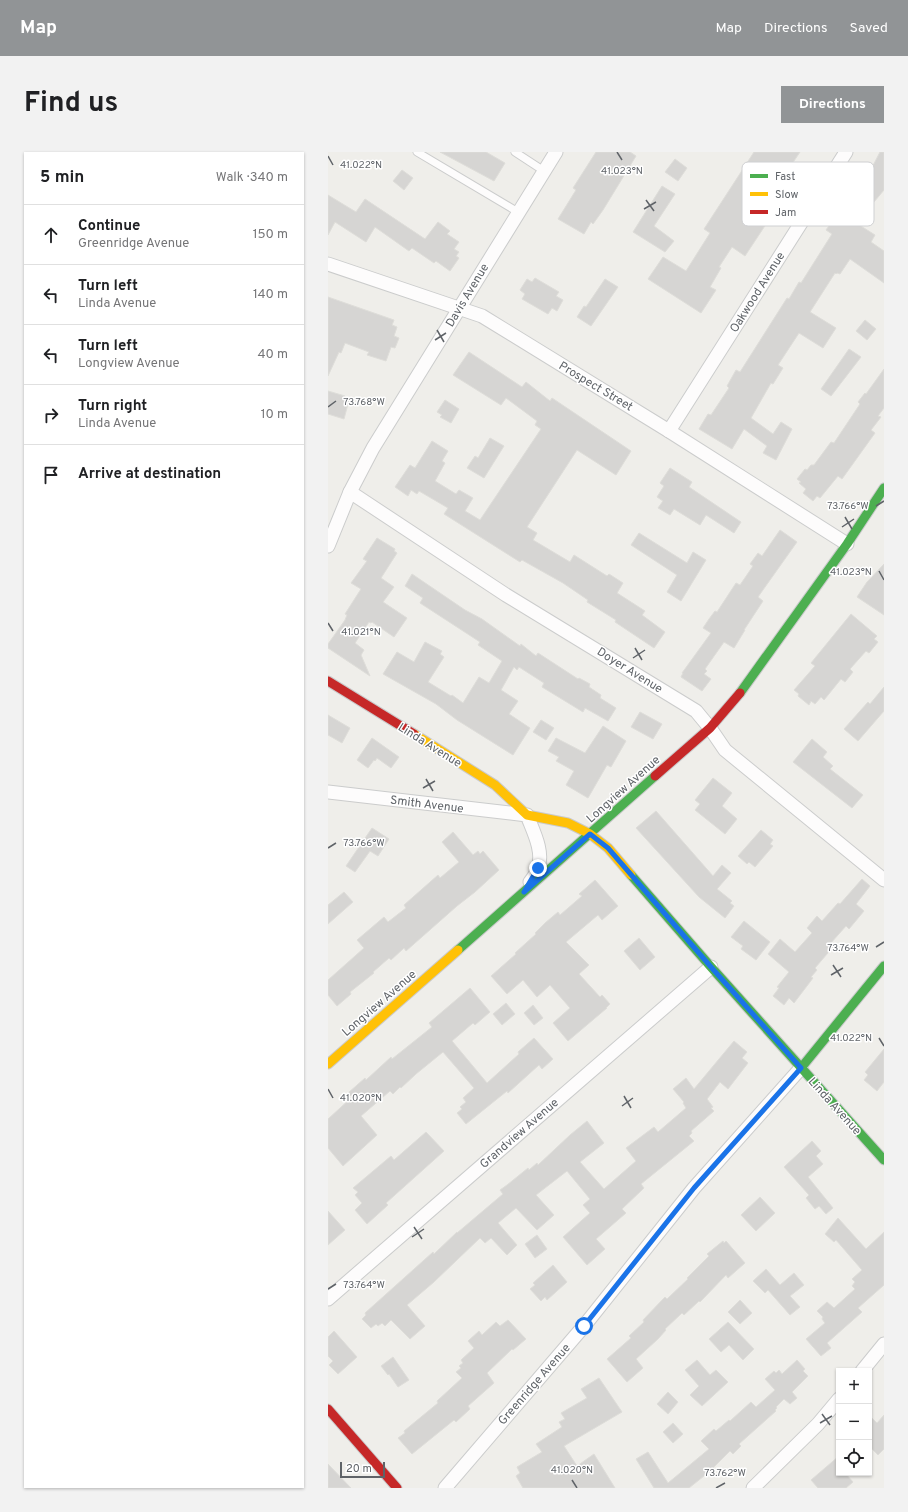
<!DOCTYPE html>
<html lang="en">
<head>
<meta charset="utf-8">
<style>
  :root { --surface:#fff; --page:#f2f2f2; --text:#202124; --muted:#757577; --line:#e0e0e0; --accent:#919496 }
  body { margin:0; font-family:Overpass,sans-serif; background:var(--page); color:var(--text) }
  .controls { position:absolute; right:12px; bottom:12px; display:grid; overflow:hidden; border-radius:0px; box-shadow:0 1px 3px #0004 }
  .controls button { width:36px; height:36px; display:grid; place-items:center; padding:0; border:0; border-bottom:1px solid var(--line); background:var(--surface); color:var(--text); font:20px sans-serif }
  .scale { position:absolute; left:12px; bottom:10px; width:45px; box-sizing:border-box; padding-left:4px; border:2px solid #5f6368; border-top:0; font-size:11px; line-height:14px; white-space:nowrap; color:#5f6368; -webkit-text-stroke:3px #fff; paint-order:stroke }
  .stop { position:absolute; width:12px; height:12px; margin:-9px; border:3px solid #1a73e8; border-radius:50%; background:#fff }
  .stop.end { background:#1a73e8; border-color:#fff; box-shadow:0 1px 4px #0008 }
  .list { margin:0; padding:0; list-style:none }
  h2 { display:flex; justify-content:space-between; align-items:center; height:52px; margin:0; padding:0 16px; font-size:17px }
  h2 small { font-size:13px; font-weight:400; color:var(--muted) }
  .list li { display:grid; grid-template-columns:26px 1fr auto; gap:12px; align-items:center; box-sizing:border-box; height:60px; padding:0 16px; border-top:1px solid var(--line) }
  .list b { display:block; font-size:15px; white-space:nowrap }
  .list p { margin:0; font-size:13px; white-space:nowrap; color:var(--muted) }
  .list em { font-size:13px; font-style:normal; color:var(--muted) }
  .icon { flex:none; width:22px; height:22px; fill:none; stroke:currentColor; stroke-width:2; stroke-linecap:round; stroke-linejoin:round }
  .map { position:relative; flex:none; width:556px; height:1336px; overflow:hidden; border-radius:0px }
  header { display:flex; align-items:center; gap:24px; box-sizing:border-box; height:56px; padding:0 20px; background:var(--accent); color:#fff }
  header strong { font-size:19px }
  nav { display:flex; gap:22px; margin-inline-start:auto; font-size:14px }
  .intro { display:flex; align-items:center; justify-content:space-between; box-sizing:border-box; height:96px; padding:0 24px }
  h1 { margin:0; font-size:28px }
  .button { padding:10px 18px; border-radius:0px; background:var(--accent); color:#fff; font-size:14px; font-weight:700 }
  main { display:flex; gap:24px; padding:0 24px }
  aside { flex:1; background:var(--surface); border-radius:0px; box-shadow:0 1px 3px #0004 }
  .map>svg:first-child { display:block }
</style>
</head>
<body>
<header>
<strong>Map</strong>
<nav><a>Map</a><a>Directions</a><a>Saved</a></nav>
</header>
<div class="intro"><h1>Find us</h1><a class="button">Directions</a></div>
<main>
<aside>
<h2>5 min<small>Walk · 340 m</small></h2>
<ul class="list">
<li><svg class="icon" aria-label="ahead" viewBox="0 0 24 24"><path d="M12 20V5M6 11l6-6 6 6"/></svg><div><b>Continue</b><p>Greenridge Avenue</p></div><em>150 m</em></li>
<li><svg class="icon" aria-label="left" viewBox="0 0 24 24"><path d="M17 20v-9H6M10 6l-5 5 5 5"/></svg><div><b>Turn left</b><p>Linda Avenue</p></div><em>140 m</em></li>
<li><svg class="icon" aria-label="left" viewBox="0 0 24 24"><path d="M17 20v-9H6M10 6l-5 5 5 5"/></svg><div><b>Turn left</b><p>Longview Avenue</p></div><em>40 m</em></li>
<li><svg class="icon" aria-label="right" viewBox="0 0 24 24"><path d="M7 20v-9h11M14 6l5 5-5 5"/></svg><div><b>Turn right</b><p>Linda Avenue</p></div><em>10 m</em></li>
<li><svg class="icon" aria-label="arrive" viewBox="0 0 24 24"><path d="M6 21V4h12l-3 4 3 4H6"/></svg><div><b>Arrive at destination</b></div></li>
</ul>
</aside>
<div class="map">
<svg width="556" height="1336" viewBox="0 0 556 1336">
  <rect width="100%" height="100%" fill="#efeeea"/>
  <g fill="#d6d5d3" stroke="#deddd9">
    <polygon points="112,0 158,0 177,11 166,29"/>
    <polygon points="268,0 302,0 308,4 275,58 265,72 263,70 256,82 230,67 248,38 245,36"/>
    <polygon points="426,0 472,0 456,24 466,30 417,104 404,95 391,115 393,116 382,135 388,138 373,161 320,127 335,105 358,119 382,81 376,77"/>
    <polygon points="552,0 556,0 556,38 541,56 525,43 538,27"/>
    <polygon points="347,7 359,16 350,29 337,20"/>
    <polygon points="74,18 85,26 76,38 65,29"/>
    <polygon points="334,34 347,42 326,74 346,89 337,100 305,80"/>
    <polygon points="0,43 28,60 37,47 97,87 110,70 122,79 119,82 131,90 126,97 131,100 128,104 131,106 122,119 108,109 106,111 84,96 81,99 47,75 38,90 7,70 0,83"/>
    <polygon points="511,60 547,83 543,90 556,99 556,131 522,107 512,122 509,121 508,122 507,121 482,160 508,176 495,196 471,181 450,213 455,216 445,232 443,231 423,266 445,282 453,270 464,277 448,308 435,301 439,294 416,277 404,297 371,277 380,262 383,263 401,236 399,234 408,218 412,220 459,146 461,147 471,130 473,131 504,82 498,78"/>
    <polygon points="207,126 231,140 228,144 235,148 229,159 224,156 220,162 194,147 197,142 192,138 199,127 204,130"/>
    <polygon points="277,127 290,135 263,174 249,165 256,154 258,155"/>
    <polygon points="0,145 66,168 64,173 69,175 66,184 71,186 67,196 63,195 58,209 39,203 41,200 17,191 13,201 11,200 0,224"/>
    <polygon points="537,168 548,177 539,188 528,179"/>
    <polygon points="521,197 533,205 503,244 493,237"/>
    <polygon points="141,200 194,235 198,230 222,249 224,246 303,299 288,323 249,298 199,375 209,381 205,388 242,410 246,403 279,424 281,422 295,431 289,441 317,459 314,463 337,480 326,496 287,470 288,468 259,450 260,448 235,431 194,408 192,410 116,362 120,356 91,339 89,342 83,338 80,344 67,335 82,313 87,316 104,289 120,299 114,309 117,311 107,329 128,342 131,338 145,346 137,359 152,368 213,277 207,273 209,269 178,246 173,253 125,223"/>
    <polygon points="556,217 556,256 550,264 553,265 543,278 547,281 514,327 510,324 492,346 489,344 485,349 475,341 478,337 471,331 473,330 469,327 477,317 479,318 483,313 486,313 503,290 506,291 532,252 530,250 537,241 538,242"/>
    <polygon points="0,239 17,244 16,247 21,248 16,267 0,262"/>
    <polygon points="117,248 131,257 123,271 112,265 114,263 109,260"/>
    <polygon points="162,286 176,294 156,326 139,316 147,304 150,306"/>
    <polygon points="342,316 364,330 361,335 413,370 406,381 378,363 372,373 346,357 342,363 330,356 335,349 329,345 336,334 332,331"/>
    <polygon points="452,378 469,390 430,445 435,449 416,478 417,478 406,496 396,490 377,517 379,519 376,522 383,527 374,539 353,525 355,521 354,521 383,481 375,476 381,467 387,459 389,460 408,431 412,433 425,414 422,412 430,401 434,404"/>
    <polygon points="311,381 359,411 365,400 378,408 353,449 339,440 349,423 303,393"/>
    <polygon points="49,386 67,397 66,399 69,401 53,426 66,435 55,450 79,466 66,485 44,470 43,471 41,470 27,491 36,498 33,503 42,524 0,496 0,492 17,468 19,463 17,462 33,437 23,431 39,409 35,407"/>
    <polygon points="556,412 556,463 529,445 539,430"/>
    <polygon points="84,422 137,458 154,467 192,494 193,492 208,504 210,501 250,527 251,526 262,532 261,535 273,543 272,546 288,556 280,569 257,556 255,560 214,535 216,531 191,515 189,518 186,515 173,538 190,549 181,562 202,576 185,603 129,568 108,552 55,522 69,500 86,510 97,490 114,499 112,502 116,505 100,530 123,544 124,543 135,551 151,525 161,531 174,509 150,493 152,490 92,451 95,446 77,434"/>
    <polygon points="523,462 549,484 546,487 550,490 541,501 538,499 522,517 525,520 517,530 513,527 496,548 493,545 487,552 483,549 481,553 470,544 471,542 466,538 487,514 483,511"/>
    <polygon points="556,535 556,559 530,589 516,577 540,550 542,552"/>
    <polygon points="312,560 334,572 325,587 303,575"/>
    <polygon points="0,563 22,576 14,591 0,583"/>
    <polygon points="213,568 226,576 218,588 205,580"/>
    <polygon points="275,574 298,589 283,615 279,613 260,646 238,633 246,619 228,609 231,605 220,599 228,586 257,601"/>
    <polygon points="44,586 71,605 63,616 49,606 47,609 46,608 40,616 29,608"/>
    <polygon points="484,587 499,600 495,605 505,614 502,617 535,643 524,656 465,610"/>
    <polygon points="385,626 404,641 394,654 409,667 397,682 367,658 372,652 367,648"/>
    <polygon points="328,659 385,724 394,713 403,721 389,737 404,749 402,751 406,754 397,766 371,745 308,676"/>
    <polygon points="44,676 61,687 50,704 42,699 27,720 18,714"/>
    <polygon points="433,678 445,688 442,692 445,694 427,715 421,710 419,712 410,704"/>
    <polygon points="125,680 145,703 150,699 152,702 155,699 171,718 147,740 129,754 78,799 76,796 63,808 61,806 45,820 46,821 22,840 23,842 9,854 0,843 0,828 36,796 29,788 56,765 60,770 78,756 76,753 110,723 112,726 131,710 114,690"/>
    <polygon points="534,727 542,734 528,752 536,759 521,777 518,774 502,792 505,795 487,816 489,818 483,825 485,826 466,851 461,846 456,853 445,844 451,836 449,835 461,820 440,802 452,787 467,800 484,781 479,776 489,764 494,769 510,751 512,752"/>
    <polygon points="267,728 290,754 274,768 270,763 238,790 261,813 251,822 272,845 274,843 282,852 278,856 279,856 240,889 225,871 242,856 222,833 209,845 195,828 179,842 163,824 188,802 187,801 208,782 207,781 217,771 230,760 232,763 254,744 251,742"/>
    <polygon points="16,740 25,750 0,772 0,753"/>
    <polygon points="416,769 442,790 428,808 413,797 415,794 403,785"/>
    <polygon points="311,786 327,805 312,818 296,799"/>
    <polygon points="142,836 162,860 147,873 145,871 124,889 159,931 191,902 190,900 206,886 225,907 214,917 211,913 180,941 179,939 138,972 129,961 134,957 132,955 138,950 135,946 146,936 115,900 88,922 73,936 72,935 65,942 62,939 33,964 49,983 15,1014 0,996 0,967 24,945 20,941 37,926 38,928 63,905 64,907 104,875 101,871"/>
    <polygon points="178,851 187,862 174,873 165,862"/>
    <polygon points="205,853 215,866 206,873 196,861"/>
    <polygon points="406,889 419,900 414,906 420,911 400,937 392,930 379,947 385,955 383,956 386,959 363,979 364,981 361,984 366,989 313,1032 316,1036 294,1057 298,1061 268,1087 277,1097 259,1113 235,1085 262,1061 255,1053 262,1047 239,1019 208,1043 226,1063 209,1078 188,1056 170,1071 189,1093 179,1103 163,1086 157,1091 152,1086 106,1130 79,1153 97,1174 82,1187 63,1168 57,1174 54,1171 50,1174 48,1172 43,1176 34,1167 38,1163 37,1161 105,1100 106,1102 129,1080 129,1081 175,1042 172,1038 179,1033 200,1016 201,1018 209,1011 210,1013 242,983 259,969 276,991 252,1010 276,1037 308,1009 298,996 326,975 330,980 358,956 355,951 356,950 345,937 358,926 366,937"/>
    <polygon points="556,897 556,930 549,939 536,928 540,923 537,920"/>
    <polygon points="98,980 116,999 58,1051 60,1053 39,1072 27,1058 34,1051 27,1043 30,1040 25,1036 63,1004 66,1008"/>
    <polygon points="484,989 493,999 488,1004 495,1012 480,1025 505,1056 498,1062 491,1054 487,1057 478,1046 481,1043 456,1015"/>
    <polygon points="432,1045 447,1061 428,1079 413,1063"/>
    <polygon points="0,1059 17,1078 0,1093"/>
    <polygon points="510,1066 538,1097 556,1080 556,1133 530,1156 534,1160 499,1191 503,1196 493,1204 478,1187 497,1171 494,1167 495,1165 489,1159 499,1150 506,1156 527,1137 524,1134 527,1130 524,1127 534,1118 508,1088 506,1090 497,1082"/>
    <polygon points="209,1083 219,1097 207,1106 197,1092"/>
    <polygon points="395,1089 396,1091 398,1089 417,1111 400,1126 398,1123 372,1150 371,1149 356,1163 354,1161 337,1177 338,1178 330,1187 308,1207 315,1216 299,1230 279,1207 303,1186 301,1184 316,1170 315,1168 337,1145 339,1147 360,1127 359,1126 381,1104 379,1102"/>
    <polygon points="225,1113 239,1130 219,1148 217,1145 213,1149 202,1137 207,1133 205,1131"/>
    <polygon points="438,1117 452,1133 466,1121 476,1133 462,1144 472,1155 462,1163 440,1138 437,1141 425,1129"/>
    <polygon points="412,1148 424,1161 412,1172 400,1160"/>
    <polygon points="180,1168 198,1187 185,1198 184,1197 159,1221 166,1231 140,1254 142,1257 128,1270 126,1268 84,1302 70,1286 77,1281 76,1279 110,1251 109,1249 134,1226 128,1220 133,1216 131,1214 135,1211 133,1208 146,1196 140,1189 151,1179 154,1183 168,1170 172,1174"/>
    <polygon points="400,1170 426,1197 415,1208 401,1193 393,1200 381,1187"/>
    <polygon points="6,1179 29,1205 10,1222 1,1213 5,1209 0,1204 0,1185"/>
    <polygon points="65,1205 81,1228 70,1235 61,1222 60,1223 53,1214"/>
    <polygon points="369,1208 382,1223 388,1218 400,1230 374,1254 362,1243 371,1234 357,1218"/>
    <polygon points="469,1208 477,1217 475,1219 480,1224 464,1240 469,1246 462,1252 456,1247 448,1255 449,1256 447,1258 448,1259 411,1292 413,1294 405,1302 402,1299 381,1320 361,1336 326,1336 308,1307 320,1300 340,1331 381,1297 373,1289 386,1277 388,1279 401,1268 402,1269 423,1250 428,1255 447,1238 437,1227 446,1219 448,1221 451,1218 454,1222"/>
    <polygon points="271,1226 294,1260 236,1294 249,1314 266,1302 287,1336 195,1336 188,1324 192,1321 189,1315 214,1300 208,1292 234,1275 231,1270 237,1267 233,1261 259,1246 253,1237"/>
    <polygon points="340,1240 350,1250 340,1262 329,1252"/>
    <polygon points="541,1263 549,1271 556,1263 556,1297 550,1303 541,1294"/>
    <polygon points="345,1271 355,1282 345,1291 335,1280"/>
    <polygon points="511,1304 511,1321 517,1321 525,1330 518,1336 490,1336 483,1328"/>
    <polygon points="0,1312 23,1336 0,1336"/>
  </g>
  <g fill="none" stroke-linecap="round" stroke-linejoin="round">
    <defs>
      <g id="lane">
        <polyline points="89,0 190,60"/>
        <polyline points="187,0 216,19"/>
      </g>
      <g id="street">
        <polyline points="0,112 154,164 341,279 519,392"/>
        <polyline points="341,279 518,0"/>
        <polyline points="22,340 178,443 368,559 382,576 397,598 556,728"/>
        <polyline points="0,394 22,340 45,296 228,0"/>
        <path d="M 0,640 L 199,663 C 205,679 216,699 210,716 C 209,721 205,726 202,730"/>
        <polyline points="0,1147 383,815"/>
        <polyline points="534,1219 556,1192"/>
        <polyline points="117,1336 256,1174 366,1036 473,916"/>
        <polyline points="425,1336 490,1272 511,1247"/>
      </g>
      <g id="fast">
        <polyline points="412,541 519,392 556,336"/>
        <polyline points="303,723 383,815 556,1008"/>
        <polyline points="130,798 327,624"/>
        <polyline points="473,916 556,814"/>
      </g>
      <g id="slow">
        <polyline points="86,582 167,633 199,663 240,671 262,682 280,696 303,723"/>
        <polyline points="0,912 130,798"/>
      </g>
      <g id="jam">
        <polyline points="0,529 86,582"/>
        <polyline points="327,624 382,576 412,541"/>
        <polyline points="0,1257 69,1336"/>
      </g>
    </defs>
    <use href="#lane" stroke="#cbcccc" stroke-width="9"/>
    <use href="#street" stroke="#cbcccc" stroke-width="15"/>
    <use href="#fast" stroke="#cacacb" stroke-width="11"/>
    <use href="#slow" stroke="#cacacb" stroke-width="11"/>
    <use href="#jam" stroke="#cacacb" stroke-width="11"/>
    <use href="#lane" stroke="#fdfcfc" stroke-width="7"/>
    <use href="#street" stroke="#fdfcfc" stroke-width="13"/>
    <use href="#fast" stroke="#4caf50" stroke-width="9"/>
    <use href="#slow" stroke="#ffc107" stroke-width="9"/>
    <use href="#jam" stroke="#c62828" stroke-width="9"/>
  </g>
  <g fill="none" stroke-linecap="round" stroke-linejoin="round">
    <polyline stroke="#1a73e8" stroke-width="5" points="210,716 196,740 262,682 280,696 383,815 473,916 366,1036 256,1174"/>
  </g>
  <path fill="none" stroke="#5f6368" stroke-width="1.5" d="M 289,0 L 294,8M 0,4 L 5,13M 318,48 L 326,59M 316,57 L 328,50M 109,178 L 116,190M 107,188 L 118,181M 0,255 L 8,249M 548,354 L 556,349M 517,365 L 524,377M 514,375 L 526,367M 551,419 L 556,428M 0,471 L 5,479M 307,496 L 314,508M 305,506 L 317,498M 98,627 L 105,639M 95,636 L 107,629M 0,696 L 8,691M 548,795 L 556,790M 505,813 L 513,825M 503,823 L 515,816M 551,886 L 556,894M 0,937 L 5,946M 296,944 L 303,956M 294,954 L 305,946M 86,1075 L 94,1087M 84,1085 L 96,1077M 0,1137 L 8,1132M 494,1262 L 502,1273M 492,1271 L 504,1264M 244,1328 L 249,1336M 388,1336 L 397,1331"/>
  <g text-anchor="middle" stroke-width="3" stroke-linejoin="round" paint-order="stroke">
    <g font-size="12" fill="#5f6368" stroke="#fff">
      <text transform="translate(429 140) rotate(-58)" y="4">Oakwood Avenue</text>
      <text transform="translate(139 143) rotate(-59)" y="4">Davis Avenue</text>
      <text transform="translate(268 234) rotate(31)" y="4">Prospect Street</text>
      <text transform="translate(302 518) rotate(32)" y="4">Doyer Avenue</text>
      <text transform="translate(102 593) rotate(32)" y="4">Linda Avenue</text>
      <text transform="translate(295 637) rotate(-42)" y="4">Longview Avenue</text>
      <text transform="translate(99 652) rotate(7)" y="4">Smith Avenue</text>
      <text transform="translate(51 851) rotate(-41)" y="4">Longview Avenue</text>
      <text transform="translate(507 954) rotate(48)" y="4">Linda Avenue</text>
      <text transform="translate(191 981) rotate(-41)" y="4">Grandview Avenue</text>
      <text transform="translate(206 1232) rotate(-49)" y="4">Greenridge Avenue</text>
    </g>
  </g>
  <rect x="414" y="10" width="132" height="64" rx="6" fill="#fff" stroke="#cfd0d2" stroke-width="1"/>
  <rect x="422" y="22" width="18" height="4" fill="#4caf50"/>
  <rect x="422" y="40" width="18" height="4" fill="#ffc107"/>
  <rect x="422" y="58" width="18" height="4" fill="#c62828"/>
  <g font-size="11" fill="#5f6368">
    <text x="447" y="28">Fast</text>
    <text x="447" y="46">Slow</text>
    <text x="447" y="64">Jam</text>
  </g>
  <g font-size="10" text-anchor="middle" fill="#5f6368" stroke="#fff" stroke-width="3" stroke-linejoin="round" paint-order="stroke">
    <text x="33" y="16">41.022°N</text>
    <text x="294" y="22">41.023°N</text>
    <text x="36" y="253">73.768°W</text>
    <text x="520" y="357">73.766°W</text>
    <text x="523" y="423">41.023°N</text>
    <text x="33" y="483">41.021°N</text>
    <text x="36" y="694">73.766°W</text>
    <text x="520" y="799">73.764°W</text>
    <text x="523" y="889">41.022°N</text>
    <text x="33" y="949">41.020°N</text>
    <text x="36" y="1136">73.764°W</text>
    <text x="244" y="1321">41.020°N</text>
    <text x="397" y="1324">73.762°W</text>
  </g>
</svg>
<div class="controls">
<button>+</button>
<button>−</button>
<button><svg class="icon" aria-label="locate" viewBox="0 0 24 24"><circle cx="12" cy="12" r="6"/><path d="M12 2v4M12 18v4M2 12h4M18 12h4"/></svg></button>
</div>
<div class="scale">20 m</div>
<div class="stop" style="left:256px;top:1174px"></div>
<div class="stop end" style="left:210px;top:716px"></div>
</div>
</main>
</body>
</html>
